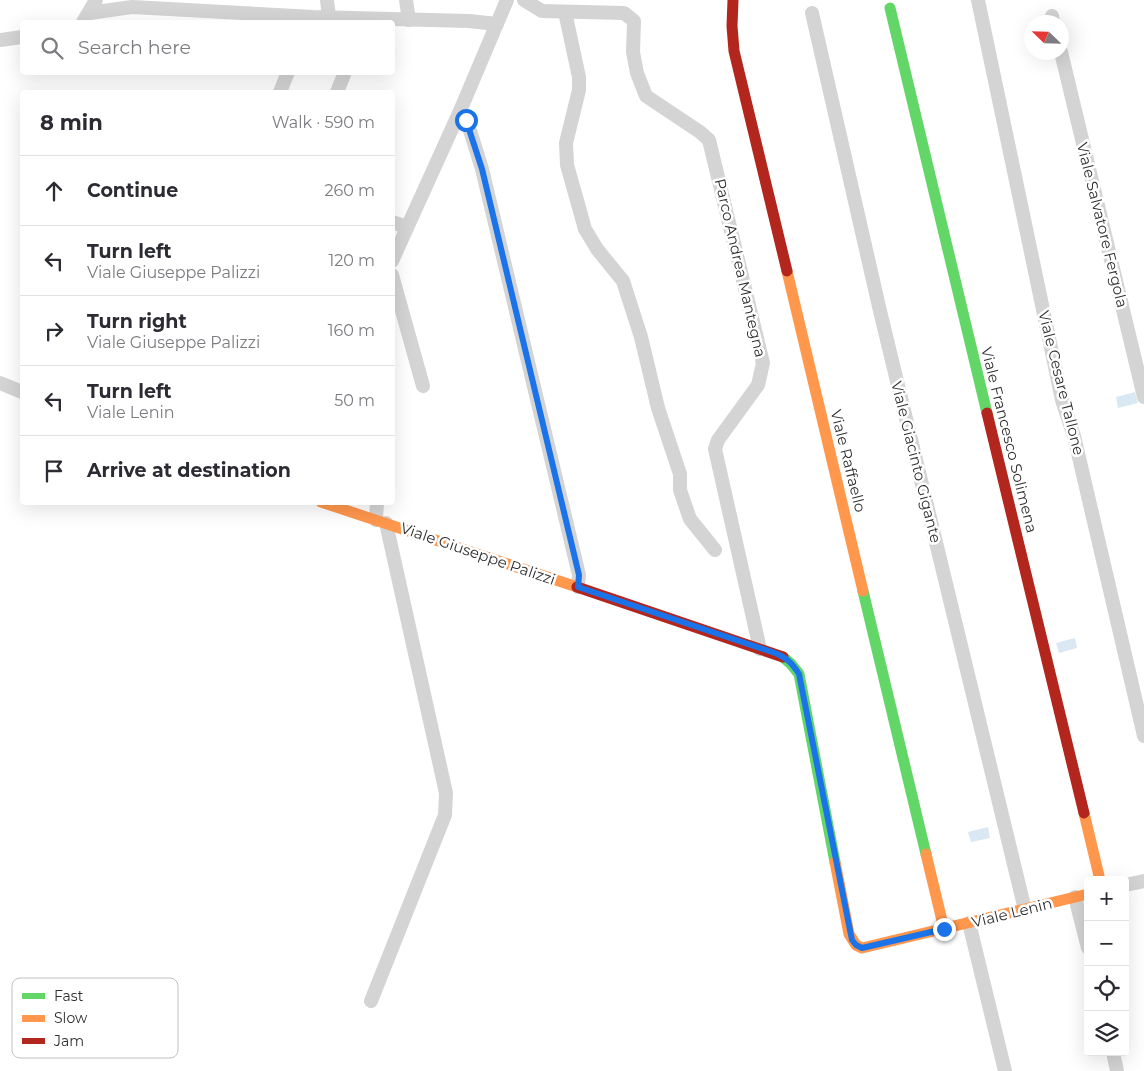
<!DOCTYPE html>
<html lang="en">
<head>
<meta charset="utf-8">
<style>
  :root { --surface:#fff; --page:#f2f2f3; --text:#2b2b33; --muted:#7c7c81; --line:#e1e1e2 }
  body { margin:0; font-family:Montserrat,sans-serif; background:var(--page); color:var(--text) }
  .controls { position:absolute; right:15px; bottom:15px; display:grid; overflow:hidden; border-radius:5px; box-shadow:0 5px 20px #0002 }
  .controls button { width:45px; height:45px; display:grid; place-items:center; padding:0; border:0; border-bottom:1px solid var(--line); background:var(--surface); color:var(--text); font:25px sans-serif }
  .compass { position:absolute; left:1024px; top:15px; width:45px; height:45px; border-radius:50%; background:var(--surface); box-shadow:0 5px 20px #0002; rotate:293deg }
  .stop { position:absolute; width:15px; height:15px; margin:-11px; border:4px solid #1a73e8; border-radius:50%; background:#fff }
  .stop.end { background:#1a73e8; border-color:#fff; box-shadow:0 1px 5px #0008 }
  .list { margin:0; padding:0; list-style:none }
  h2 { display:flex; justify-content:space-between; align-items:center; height:65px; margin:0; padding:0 20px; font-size:21px }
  h2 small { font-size:16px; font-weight:400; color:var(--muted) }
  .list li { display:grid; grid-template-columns:32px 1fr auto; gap:15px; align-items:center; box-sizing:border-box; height:70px; padding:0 20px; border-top:1px solid var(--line) }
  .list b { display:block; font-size:19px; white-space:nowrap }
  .list p { margin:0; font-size:16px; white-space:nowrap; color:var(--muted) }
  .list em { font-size:16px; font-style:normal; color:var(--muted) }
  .icon { flex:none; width:28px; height:28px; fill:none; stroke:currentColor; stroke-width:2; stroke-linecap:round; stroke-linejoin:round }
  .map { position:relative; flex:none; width:1144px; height:1071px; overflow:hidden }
  .search { position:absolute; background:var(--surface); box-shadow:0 5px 20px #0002; left:20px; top:20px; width:375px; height:55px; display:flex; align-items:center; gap:12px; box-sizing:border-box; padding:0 18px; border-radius:5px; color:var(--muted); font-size:19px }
  .panel { position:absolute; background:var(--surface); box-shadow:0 5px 20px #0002; left:20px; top:90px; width:375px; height:415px; border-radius:5px }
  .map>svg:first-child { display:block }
</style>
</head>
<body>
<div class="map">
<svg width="1144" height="1071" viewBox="0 0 1144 1071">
  <rect width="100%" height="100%" fill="#fff"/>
  <g fill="#d9e8f2">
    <polygon points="1135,392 1138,403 1118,408 1116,397"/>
    <polygon points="1075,638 1077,648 1059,653 1056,643"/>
    <polygon points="988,827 990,838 971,842 968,832"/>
  </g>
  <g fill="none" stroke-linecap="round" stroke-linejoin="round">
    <g stroke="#d4d4d4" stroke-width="14">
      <polyline points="327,0 329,17"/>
      <polyline points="406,0 409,20"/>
      <polyline points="524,0 542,11 624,13 634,21 633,52 637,73 646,96 700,132 709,140 763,363 758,385 718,440 715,449 760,649"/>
      <polyline points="978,0 1062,400 1074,436 1144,736"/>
      <polyline points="565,12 579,77 579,90 566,143 567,165 578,204 585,229 597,249 623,281 641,337 658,408 680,474 680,490 690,519 715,550"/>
      <polyline points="89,13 132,7 313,17 469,21 497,24"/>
      <polyline points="812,13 880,311 1025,910"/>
      <polyline points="1052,16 1053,22"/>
      <polyline points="83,22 96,0"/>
      <polyline points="0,40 22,37"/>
      <polyline points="1061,52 1144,397"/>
      <polyline points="280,92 288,72"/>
      <polyline points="337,92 345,72"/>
      <polyline points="460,111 468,124 482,169 579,575 578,587"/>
      <polyline points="392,222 407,227"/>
      <polyline points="392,261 460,111 507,0"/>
      <polyline points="392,275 423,386"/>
      <polyline points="0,383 22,392"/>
      <polyline points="376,520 377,502"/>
      <polyline points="1125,885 1144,881"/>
      <polyline points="1075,897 1088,948"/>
      <polyline points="969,923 1005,1071"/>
      <polyline points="371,1001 445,815 446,793 386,523"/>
      <polyline points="1113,1052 1117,1071"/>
    </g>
    <g stroke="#63d668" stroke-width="11">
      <polyline points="890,8 987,413"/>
      <polyline points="863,591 926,854"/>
      <polyline points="783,657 791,664 799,674 835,862"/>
    </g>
    <g stroke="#ff974d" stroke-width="11">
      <polyline points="787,271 863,591"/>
      <polyline points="321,502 577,587"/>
      <polyline points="1084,813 1100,880"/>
      <polyline points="926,854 944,929"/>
      <polyline points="835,862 849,934 856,945 862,948 1088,894"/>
    </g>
    <g stroke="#b3261e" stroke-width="11">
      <polyline points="733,0 732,26 734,51 787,271"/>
      <polyline points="987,413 1084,813"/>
      <polyline points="577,587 783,657"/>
    </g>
  </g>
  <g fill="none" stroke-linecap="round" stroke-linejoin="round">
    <path stroke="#1a73e8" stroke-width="6" d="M 466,120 L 482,169 L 579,575 L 578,587 L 775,653 C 787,658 792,663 799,674 L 852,940 L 856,945 L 862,948 L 944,929"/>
  </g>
  <g text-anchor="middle" stroke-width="5" stroke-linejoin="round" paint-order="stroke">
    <g font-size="15" fill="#2f2f2f" stroke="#fff">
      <text transform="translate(1102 225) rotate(76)" y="5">Viale Salvatore Fergola</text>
      <text transform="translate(740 268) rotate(77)" y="5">Parco Andrea Mantegna</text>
      <text transform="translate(1061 383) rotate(76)" y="5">Viale Cesare Tallone</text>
      <text transform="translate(1009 440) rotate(76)" y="5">Viale Francesco Solimena</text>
      <text transform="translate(848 461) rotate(76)" y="5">Viale Raffaello</text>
      <text transform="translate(916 462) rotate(76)" y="5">Viale Giacinto Gigante</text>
      <text transform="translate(478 554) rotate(19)" y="5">Viale Giuseppe Palizzi</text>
      <text transform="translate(1012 913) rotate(-14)" y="5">Viale Lenin</text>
    </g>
  </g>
  <rect x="12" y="978" width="166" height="80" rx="8" fill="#fff" stroke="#c1c1c1" stroke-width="1"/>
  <rect x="22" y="993" width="23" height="6" fill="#63d668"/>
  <rect x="22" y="1015" width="23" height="7" fill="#ff974d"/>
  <rect x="22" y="1038" width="23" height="6" fill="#b3261e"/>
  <g font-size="14" fill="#2f2f2f">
    <text x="54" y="1001">Fast</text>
    <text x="54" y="1023">Slow</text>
    <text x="54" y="1046">Jam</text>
  </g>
</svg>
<div class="controls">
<button>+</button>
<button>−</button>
<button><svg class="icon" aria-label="locate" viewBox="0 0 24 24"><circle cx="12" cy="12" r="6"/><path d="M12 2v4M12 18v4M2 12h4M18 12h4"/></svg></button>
<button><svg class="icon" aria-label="layers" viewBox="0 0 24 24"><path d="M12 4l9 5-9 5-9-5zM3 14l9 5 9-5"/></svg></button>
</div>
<svg class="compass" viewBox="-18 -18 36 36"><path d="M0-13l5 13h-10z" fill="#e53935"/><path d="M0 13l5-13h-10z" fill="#7c7c81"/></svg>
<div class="stop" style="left:466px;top:120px"></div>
<div class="stop end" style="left:944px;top:929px"></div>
<div class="search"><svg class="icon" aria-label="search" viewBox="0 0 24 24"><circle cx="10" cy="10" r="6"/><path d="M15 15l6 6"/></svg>Search here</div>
<section class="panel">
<h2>8 min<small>Walk · 590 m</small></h2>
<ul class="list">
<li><svg class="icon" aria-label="ahead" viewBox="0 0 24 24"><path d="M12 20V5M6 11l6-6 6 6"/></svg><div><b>Continue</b></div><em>260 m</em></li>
<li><svg class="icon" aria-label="left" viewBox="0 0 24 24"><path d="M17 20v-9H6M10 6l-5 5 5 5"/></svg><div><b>Turn left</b><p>Viale Giuseppe Palizzi</p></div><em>120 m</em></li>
<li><svg class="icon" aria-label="right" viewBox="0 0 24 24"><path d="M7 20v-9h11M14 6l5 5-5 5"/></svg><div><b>Turn right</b><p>Viale Giuseppe Palizzi</p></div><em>160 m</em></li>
<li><svg class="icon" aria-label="left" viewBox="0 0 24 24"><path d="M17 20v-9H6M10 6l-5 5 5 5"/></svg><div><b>Turn left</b><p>Viale Lenin</p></div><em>50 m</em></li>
<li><svg class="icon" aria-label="arrive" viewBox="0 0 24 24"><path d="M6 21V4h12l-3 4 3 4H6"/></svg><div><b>Arrive at destination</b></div></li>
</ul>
</section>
</div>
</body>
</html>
